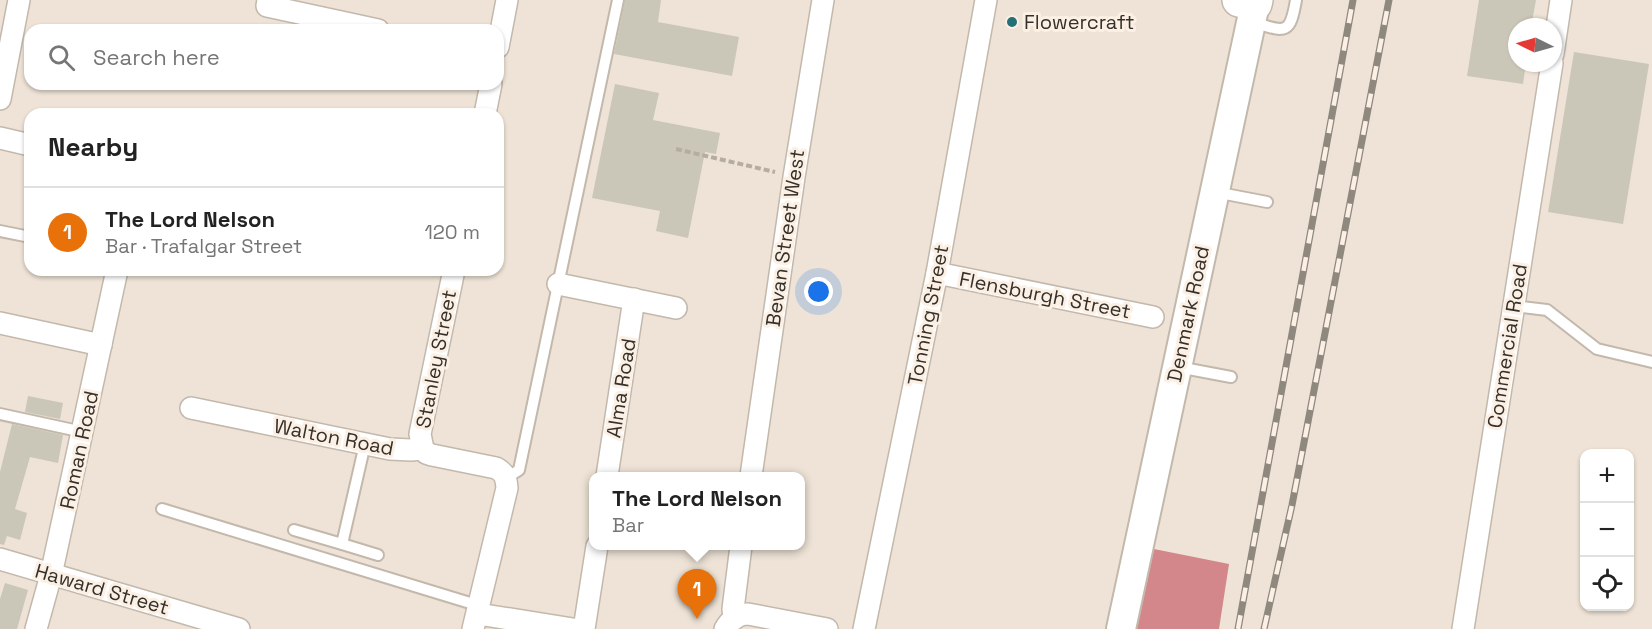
<!DOCTYPE html>
<html lang="en">
<head>
<meta charset="utf-8">
<style>
  :root { --surface:#fff; --page:#f2f2f2; --text:#222; --muted:#767676; --line:#e0e0e0; --accent:#db2777 }
  body { margin:0; font-family:"Space Grotesk",sans-serif; background:var(--page); color:var(--text) }
  .controls { position:absolute; right:18px; bottom:18px; display:grid; overflow:hidden; border-radius:12px; box-shadow:0 2px 4px #0004 }
  .controls button { width:54px; height:54px; display:grid; place-items:center; padding:0; border:0; border-bottom:2px solid var(--line); background:var(--surface); color:var(--text); font:30px sans-serif }
  .compass { position:absolute; left:1508px; top:18px; width:54px; height:54px; border-radius:50%; background:var(--surface); box-shadow:0 2px 4px #0004; rotate:275deg }
  .you { position:absolute; left:819px; top:292px; width:21px; height:21px; margin:-15px; border:4px solid #fff; border-radius:50%; background:#1a73e8; box-shadow:0 0 0 9px #1a73e833 }
  .badge { display:grid; place-items:center; width:39px; height:39px; border-radius:50%; background:var(--accent); color:#fff; font-size:20px; font-weight:700 }
  .pin { position:absolute; translate:-50% -50px; filter:drop-shadow(0 2px 3px #0008) }
  .pin::after { content:''; position:absolute; top:32px; width:21px; height:18px; background:inherit; clip-path:polygon(0 0,100% 0,50% 100%) }
  .popup { position:absolute; left:589px; top:472px; width:216px; height:78px; box-sizing:border-box; display:grid; place-content:center; border-radius:12px; background:var(--surface); filter:drop-shadow(0 2px 4px #0005); font-size:20px; white-space:nowrap; color:var(--muted) }
  .popup b { font-size:22px; color:var(--text) }
  .popup::after { content:''; position:absolute; left:50%; top:100%; margin-left:-12px; border:12px solid transparent; border-top-color:var(--surface) }
  .list { margin:0; padding:0; list-style:none }
  h2 { display:flex; justify-content:space-between; align-items:center; height:78px; margin:0; padding:0 24px; font-size:26px }
  h2 small { font-size:20px; font-weight:400; color:var(--muted) }
  .list li { display:grid; grid-template-columns:39px 1fr auto; gap:18px; align-items:center; box-sizing:border-box; height:90px; padding:0 24px; border-top:2px solid var(--line) }
  .list b { display:block; font-size:22px; white-space:nowrap }
  .list p { margin:0; font-size:20px; white-space:nowrap; color:var(--muted) }
  .list em { font-size:20px; font-style:normal; color:var(--muted) }
  .icon { flex:none; width:33px; height:33px; fill:none; stroke:currentColor; stroke-width:2; stroke-linecap:round; stroke-linejoin:round }
  .map { position:relative; flex:none; width:1652px; height:629px; overflow:hidden }
  .search { position:absolute; background:var(--surface); box-shadow:0 2px 4px #0004; left:24px; top:24px; width:480px; height:66px; display:flex; align-items:center; gap:15px; box-sizing:border-box; padding:0 21px; border-radius:18px; color:var(--muted); font-size:22px }
  .panel { position:absolute; background:var(--surface); box-shadow:0 2px 4px #0004; left:24px; top:108px; width:480px; height:168px; border-radius:18px }
  .map>svg:first-child { display:block }
</style>
</head>
<body>
<div class="map">
<svg width="1652" height="629" viewBox="0 0 1652 629">
  <rect width="100%" height="100%" fill="#eee3d6"/>
  <polygon fill="#d3878a" points="1154,549 1229,564 1219,629 1137,629"/>
  <g fill="#cac7b8">
    <polygon points="625,0 661,0 658,22 739,37 732,76 614,54"/>
    <polygon points="1479,0 1536,0 1531,27 1517,27 1517,63 1526,63 1523,84 1467,76"/>
    <polygon points="1574,52 1649,64 1623,224 1548,212"/>
    <polygon points="615,84 659,93 653,120 720,133 716,154 705,152 688,238 656,231 660,211 592,198"/>
    <polygon points="28,396 63,403 60,419 25,412"/>
    <polygon points="12,424 63,435 58,463 30,457 15,509 27,513 20,540 7,536 4,545 0,544 0,472"/>
    <polygon points="5,583 28,590 17,629 0,629 0,599"/>
  </g>
  <g fill="none" stroke-linecap="round" stroke-linejoin="round">
    <defs>
      <g id="lane">
        <path d="M 1253,22 C 1285,32 1290,36 1296,0"/>
        <polyline points="1215,192 1267,202"/>
        <polyline points="0,231 30,237"/>
        <polyline points="1514,306 1547,310 1597,349 1652,362"/>
        <polyline points="1178,367 1231,377"/>
        <polyline points="0,414 83,432"/>
        <polyline points="506,478 519,470 618,0"/>
        <polyline points="162,509 480,606"/>
        <polyline points="294,530 342,544 365,444"/>
        <polyline points="342,544 378,555"/>
      </g>
      <g id="street">
        <polyline points="268,0 267,6 378,30"/>
        <polyline points="498,47 507,0"/>
        <polyline points="1553,54 1561,0"/>
        <polyline points="0,99 19,0"/>
        <polyline points="485,114 491,84"/>
        <polyline points="0,138 30,145"/>
        <polyline points="937,273 1153,317"/>
        <polyline points="558,284 676,308"/>
        <polyline points="0,323 101,345"/>
        <polyline points="191,408 390,449 411,450 423,449"/>
        <path d="M 423,449 L 426,453 L 432,455 L 496,468 C 505,473 506,477 507,488 L 473,629"/>
        <polyline points="423,449 420,434 454,270"/>
        <polyline points="607,476 634,299"/>
        <polyline points="751,476 794,177 823,0"/>
        <polyline points="0,559 239,629"/>
        <polyline points="478,614 573,629"/>
        <polyline points="734,619 733,609 741,546"/>
        <polyline points="36,629 51,575 117,270"/>
        <polyline points="584,629 597,546"/>
        <path d="M 725,629 C 730,620 738,614 748,614 L 827,629"/>
        <polyline points="864,629 937,273 986,0"/>
        <polyline points="1463,629 1552,63"/>
      </g>
      <polyline id="secondary" points="1121,629 1255,4"/>
      <polyline id="highway" points="1239,0 1255,4 1256,0"/>
    </defs>
    <use href="#lane" stroke="#c3b8ac" stroke-width="14"/>
    <use href="#street" stroke="#c3b8ac" stroke-width="24"/>
    <use href="#secondary" stroke="#c3b8ac" stroke-width="32"/>
    <use href="#highway" stroke="#c3b8ac" stroke-width="36"/>
    <polyline stroke="#b5aca2" stroke-width="4" stroke-dasharray="6 3" stroke-linecap="butt" points="676,149 775,172"/>
    <use href="#lane" stroke="#fff" stroke-width="10"/>
    <use href="#street" stroke="#fff" stroke-width="21"/>
    <use href="#secondary" stroke="#fff" stroke-width="28"/>
    <use href="#highway" stroke="#fff" stroke-width="33"/>
    <defs>
      <g id="rail">
        <polyline points="1238,629 1353,0"/>
        <polyline points="1264,629 1292,505 1389,0"/>
      </g>
    </defs>
    <use href="#rail" stroke="#8f887f" stroke-width="7"/>
    <use href="#rail" stroke="#fcf0e4" stroke-width="4.5" stroke-dasharray="14" stroke-linecap="butt"/>
  </g>
  <circle fill="#256f76" stroke="#fcf0e4" stroke-width="2" cx="1012" cy="22" r="6"/>
  <g text-anchor="middle" stroke-width="6" stroke-linejoin="round" paint-order="stroke">
    <g font-size="20" fill="#34302b" stroke="#fcf0e4" text-anchor="start">
      <text x="1024" y="29">Flowercraft</text>
    </g>
    <g font-size="20" fill="#34302b" stroke="#fcf0e4">
      <text transform="translate(785 238) rotate(-82)" y="7">Bevan Street West</text>
      <text transform="translate(1045 295) rotate(11)" y="7">Flensburgh Street</text>
      <text transform="translate(1188 314) rotate(-78)" y="7">Denmark Road</text>
      <text transform="translate(928 315) rotate(-79)" y="7">Tonning Street</text>
      <text transform="translate(1507 346) rotate(-81)" y="7">Commercial Road</text>
      <text transform="translate(436 359) rotate(-79)" y="7">Stanley Street</text>
      <text transform="translate(621 388) rotate(-81)" y="7">Alma Road</text>
      <text transform="translate(334 437) rotate(11)" y="7">Walton Road</text>
      <text transform="translate(79 450) rotate(-78)" y="7">Roman Road</text>
      <text transform="translate(102 589) rotate(16)" y="7">Haward Street</text>
    </g>
  </g>
</svg>
<div class="controls">
<button>+</button>
<button>−</button>
<button><svg class="icon" aria-label="locate" viewBox="0 0 24 24"><circle cx="12" cy="12" r="6"/><path d="M12 2v4M12 18v4M2 12h4M18 12h4"/></svg></button>
</div>
<svg class="compass" viewBox="-18 -18 36 36"><path d="M0-13l5 13h-10z" fill="#e53935"/><path d="M0 13l5-13h-10z" fill="#767676"/></svg>
<div class="you"></div>
<div class="pin badge" style="left:697px;top:619px;background:#e8710a">1</div>
<div class="popup"><b>The Lord Nelson</b>Bar</div>
<div class="search"><svg class="icon" aria-label="search" viewBox="0 0 24 24"><circle cx="10" cy="10" r="6"/><path d="M15 15l6 6"/></svg>Search here</div>
<section class="panel">
<h2>Nearby<small></small></h2>
<ul class="list">
<li><span class="badge" style="background:#e8710a">1</span><div><b>The Lord Nelson</b><p>Bar · Trafalgar Street</p></div><em>120 m</em></li>
</ul>
</section>
</div>
</body>
</html>
